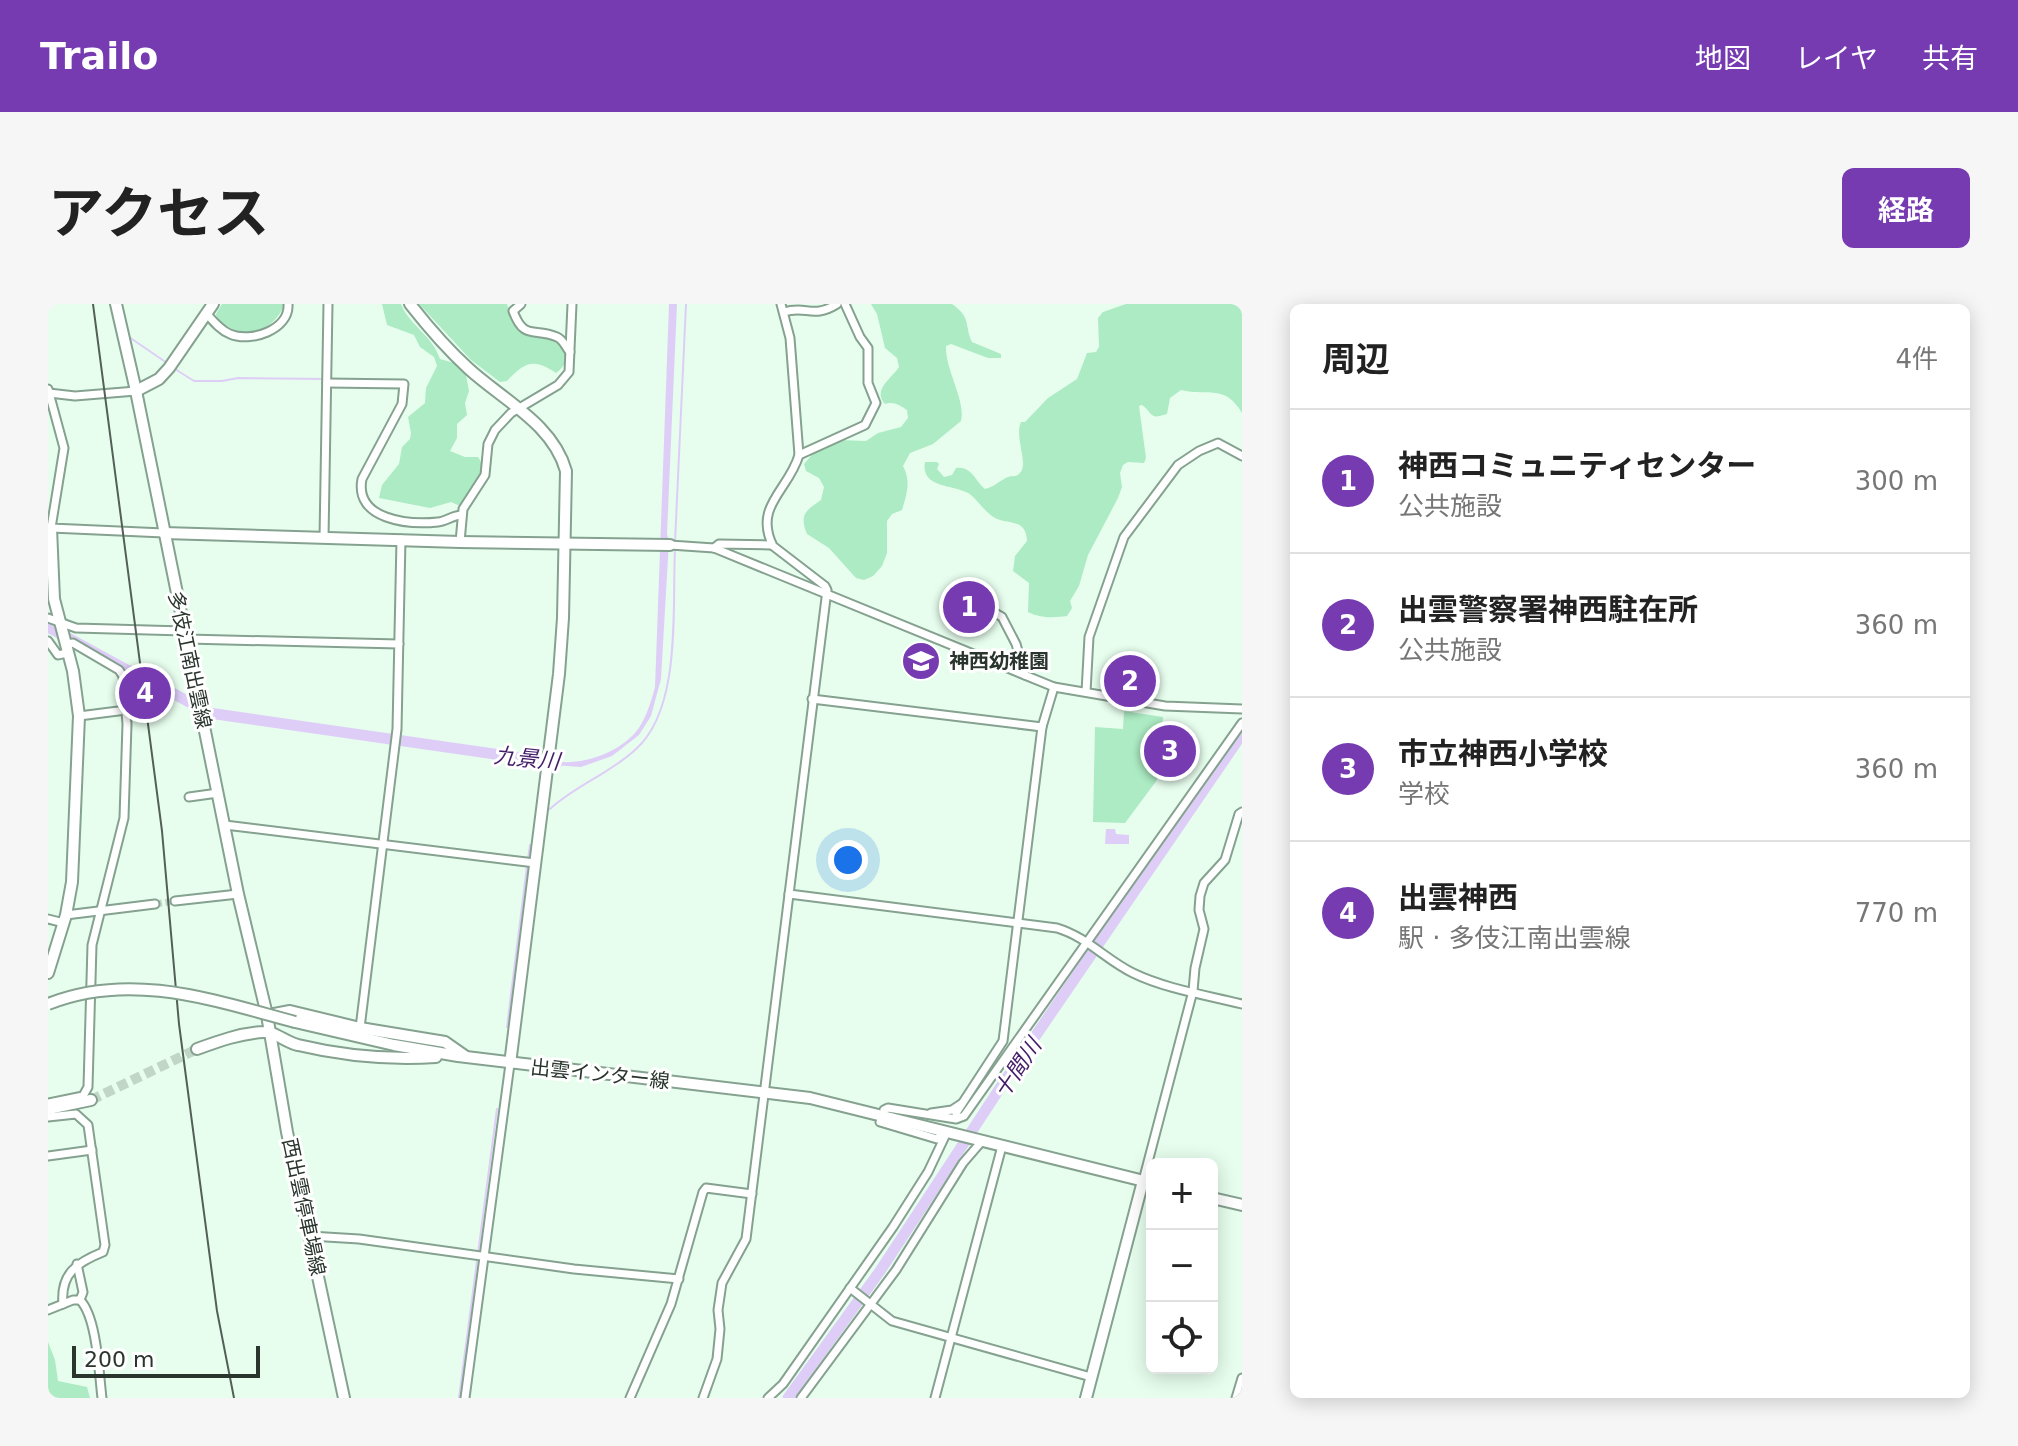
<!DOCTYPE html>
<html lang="ja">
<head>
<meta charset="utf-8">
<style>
  :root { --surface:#fff; --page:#f6f6f6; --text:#222; --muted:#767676; --line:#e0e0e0; --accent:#763bb1 }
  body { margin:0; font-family:"DejaVu Sans","Noto Sans JP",sans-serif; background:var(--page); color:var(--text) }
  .controls { position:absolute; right:24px; bottom:24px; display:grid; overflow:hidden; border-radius:12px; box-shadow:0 4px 20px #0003 }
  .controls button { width:72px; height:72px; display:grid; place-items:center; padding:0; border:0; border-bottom:2px solid var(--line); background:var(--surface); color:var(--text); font:40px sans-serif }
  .scale { position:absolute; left:24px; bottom:20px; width:188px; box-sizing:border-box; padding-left:8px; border:4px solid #29352d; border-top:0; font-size:22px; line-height:28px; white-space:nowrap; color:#29352d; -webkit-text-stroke:6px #fff; paint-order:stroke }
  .you { position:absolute; left:800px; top:556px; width:28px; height:28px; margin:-20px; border:6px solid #fff; border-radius:50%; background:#1a73e8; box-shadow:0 0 0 12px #1a73e833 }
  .badge { display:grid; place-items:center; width:52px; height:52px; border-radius:50%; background:var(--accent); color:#fff; font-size:26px; font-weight:700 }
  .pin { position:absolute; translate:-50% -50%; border:4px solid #fff; box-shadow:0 2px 8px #0006 }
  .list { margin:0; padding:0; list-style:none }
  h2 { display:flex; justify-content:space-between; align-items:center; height:104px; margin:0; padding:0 32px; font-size:34px }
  h2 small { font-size:26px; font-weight:400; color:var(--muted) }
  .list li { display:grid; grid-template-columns:52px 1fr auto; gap:24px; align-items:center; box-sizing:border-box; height:144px; padding:0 32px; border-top:2px solid var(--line) }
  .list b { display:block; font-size:30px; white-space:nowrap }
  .list p { margin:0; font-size:26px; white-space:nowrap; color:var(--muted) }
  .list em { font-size:26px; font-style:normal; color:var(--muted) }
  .icon { flex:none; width:44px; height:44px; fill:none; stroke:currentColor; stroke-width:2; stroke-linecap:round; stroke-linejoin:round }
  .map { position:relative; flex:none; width:1194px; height:1094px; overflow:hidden; border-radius:12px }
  header { display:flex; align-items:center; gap:48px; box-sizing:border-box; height:112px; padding:0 40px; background:var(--accent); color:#fff }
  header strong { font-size:38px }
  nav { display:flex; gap:44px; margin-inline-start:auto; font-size:28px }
  .intro { display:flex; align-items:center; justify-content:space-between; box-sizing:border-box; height:192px; padding:0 48px }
  h1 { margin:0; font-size:56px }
  .button { padding:20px 36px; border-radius:12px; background:var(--accent); color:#fff; font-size:28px; font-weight:700 }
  main { display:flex; gap:48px; padding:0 48px }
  aside { flex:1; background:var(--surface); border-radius:12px; box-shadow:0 4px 20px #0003 }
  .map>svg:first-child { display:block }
</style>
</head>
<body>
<header>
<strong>Trailo</strong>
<nav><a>地図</a><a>レイヤ</a><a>共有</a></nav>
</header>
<div class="intro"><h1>アクセス</h1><a class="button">経路</a></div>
<main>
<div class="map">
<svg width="1194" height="1094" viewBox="0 0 1194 1094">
  <rect width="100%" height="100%" fill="#e7feee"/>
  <g fill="#acebc3">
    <path d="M 174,0 L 235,0 L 235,4 C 220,32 193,36 169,15 L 168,10 Z"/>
    <path d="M 334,0 L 353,0 C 361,21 384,31 392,55 L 406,59 L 418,71 L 421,87 L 417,99 L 419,111 L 409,120 L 409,134 L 402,147 L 417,153 L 430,153 C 443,170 425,190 412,202 L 403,198 L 382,204 L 331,194 L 334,181 L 351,160 L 354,143 L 362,135 L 363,129 L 360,113 L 377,99 L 378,84 L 389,62 L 386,53 L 372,43 L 366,31 L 339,21 Z"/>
    <path d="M 371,0 L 459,0 C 463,12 466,26 480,32 C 487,34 497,31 505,34 C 522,42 522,60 508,69 C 485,53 476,59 459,77 L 452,78 L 423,56 Z"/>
    <path d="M 823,0 L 904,0 C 924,14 916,21 924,38 L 953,50 L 953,54 L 940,54 L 903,40 L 898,42 C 897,66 918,96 913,117 L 885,140 L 862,149 L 855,162 C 863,177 859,190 854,206 L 844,210 L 839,217 L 839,249 L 834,262 L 825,272 L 816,276 L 808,274 L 781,244 L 759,230 C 751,211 758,206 773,196 L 776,183 L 771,174 L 758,167 L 756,160 L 768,146 L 791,136 L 818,137 L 830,129 L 853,123 L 860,114 L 859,106 C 852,101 845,97 837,100 C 824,86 843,75 851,63 L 849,54 L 837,44 L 829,10 Z"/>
    <path d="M 1078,0 L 1194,0 L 1194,109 C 1176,79 1161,93 1133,86 L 1122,94 L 1119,110 C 1101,116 1106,110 1094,101 L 1091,102 L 1098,154 L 1096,159 L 1080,158 L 1075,161 L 1072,169 L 1074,183 L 1070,194 L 1040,251 L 1031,282 L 1022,297 L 1024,304 L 1019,312 C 1006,314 991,314 980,308 L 981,279 L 965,267 L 967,252 L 979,237 C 978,214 961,221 947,214 C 938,209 931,198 923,191 C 909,180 872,186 877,158 L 889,158 L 891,160 L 889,165 L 896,173 L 904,171 L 908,164 C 924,162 927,177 937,185 C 946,183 951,177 960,173 C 966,171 967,174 972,169 C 981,159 966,133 973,118 L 977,118 L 1000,94 L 1029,75 L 1039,49 L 1048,48 L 1051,43 L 1050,14 L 1055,8 Z"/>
    <polygon points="1076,407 1115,413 1112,438 1115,439 1109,476 1077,519 1045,518 1047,423 1075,425"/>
    <polygon points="0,1038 7,1056 10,1077 39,1083 42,1094 0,1094"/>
  </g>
  <g fill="#decef7">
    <path d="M 621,0 L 629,0 L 619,230 L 621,237 L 613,375 L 603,412 L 591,431 L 564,452 L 533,463 L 505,461 L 505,457 C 533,462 568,450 587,429 C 597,418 603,398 607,383 Z"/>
    <polygon points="1058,525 1067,525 1068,530 1081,531 1081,540 1057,540"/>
  </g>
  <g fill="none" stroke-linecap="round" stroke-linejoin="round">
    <g stroke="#decef7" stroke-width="2">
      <polyline points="81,33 119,59"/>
      <polyline points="127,65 146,77 174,77 190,74 277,75"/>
      <polyline points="627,238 638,0"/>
      <path d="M 502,505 C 528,481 563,469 588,445 C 634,404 624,303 627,245"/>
      <polyline points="480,555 482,541"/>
      <polyline points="459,723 479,562"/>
      <polyline points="411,1094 449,805"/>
    </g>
    <g stroke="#decef7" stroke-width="11">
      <polyline points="0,323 79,366 98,372 110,381 161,409 509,459"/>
      <polyline points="740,1094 832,967 954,781 1194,430"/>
    </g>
    <polyline stroke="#c1d6c7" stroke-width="7" stroke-dasharray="7 3.5" stroke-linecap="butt" points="107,600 127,597"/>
    <polyline stroke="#c1d6c7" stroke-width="10" stroke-dasharray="10 5" stroke-linecap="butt" points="43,796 149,745"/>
    <defs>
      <g id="street">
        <path d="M 473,0 L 465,7 C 476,37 486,23 509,33 C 516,36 517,43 522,48"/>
        <path d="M 736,8 C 758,1 765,15 789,0"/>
        <path d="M 158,9 C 165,17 172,26 182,30 C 202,39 242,26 240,0"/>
        <path d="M 279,79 L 356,80 L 354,100 L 314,175 C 306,216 361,221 390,218 C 399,217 405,211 414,211"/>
        <polyline points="0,85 16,144 3,224 116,229"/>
        <polyline points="1,89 27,92 88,87"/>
        <polyline points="751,151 817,121 828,99 820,79 820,44 812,33 797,0"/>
        <polyline points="276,234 280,0"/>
        <polyline points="412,238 415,205 437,171 440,140 447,126 463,109 510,81 521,68 524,0"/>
        <polyline points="622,241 666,244 1006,383 1117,402 1194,405"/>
        <polyline points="666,244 671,240 723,241"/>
        <polyline points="925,296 954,313 968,340 977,371"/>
        <polyline points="0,314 28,324 136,327"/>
        <polyline points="139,335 351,340"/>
        <polyline points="0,337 10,351 19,349"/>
        <polyline points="1038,388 1041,333 1076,233 1130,161 1151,147 1170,139 1194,152"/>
        <polyline points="764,395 994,423"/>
        <polyline points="31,412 78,406"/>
        <polyline points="141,493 170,489"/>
        <polyline points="177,521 487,559"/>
        <path d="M 741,590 L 1009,624 C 1039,633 1058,656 1085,669 C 1118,685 1158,691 1194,700"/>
        <polyline points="127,597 190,590"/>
        <polyline points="18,611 107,600"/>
        <polyline points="0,615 16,619"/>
        <polyline points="312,724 349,425 353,235"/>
        <polyline points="0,799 35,792 40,783 44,641 76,514 79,420 75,372 71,366 25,339 17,340"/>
        <polyline points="836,806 840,804 908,815 916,812 1194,419"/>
        <polyline points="883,809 904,806 913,800"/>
        <polyline points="908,809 955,737 994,423 1006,383"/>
        <path d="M 0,813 L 28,810 L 40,821 L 57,941 L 55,948 C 30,958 12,969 15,1000"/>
        <polyline points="832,818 889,835 892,832"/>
        <polyline points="0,852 44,846"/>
        <polyline points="1095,877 1145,687 1147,664 1156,625 1151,606 1152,592 1156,579 1177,556 1191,510 1194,508"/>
        <polyline points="262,932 311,935 526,965 631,975"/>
        <path d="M 29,960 L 35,988 L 32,996 C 49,1013 51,1070 54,1094"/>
        <polyline points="802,984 844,1017 1043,1073"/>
        <polyline points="0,1006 25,996 32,996"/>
        <polyline points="417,1094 462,760"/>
        <polyline points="582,1094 623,1000 655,888 658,884 704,890"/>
        <path d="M 655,1094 L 669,1055 L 672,1025 L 670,1006 L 674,979 L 698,935 L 779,286 L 777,282 L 725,242 C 705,202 741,186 751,151 L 742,34 L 733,0"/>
        <polyline points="720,1094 735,1080 845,923 880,868 899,828"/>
        <polyline points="753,1094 848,966 915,859 934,837"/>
        <polyline points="887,1094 954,842"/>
        <polyline points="1188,1094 1194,1074"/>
      </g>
      <g id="secondary">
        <polyline points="68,0 88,87 190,590 219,711 239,828 296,1094"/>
        <path d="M 362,0 C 380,23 399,45 421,65 C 455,96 505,120 518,167 L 515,314 L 511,370 L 462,760"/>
        <polyline points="88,87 111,75 121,64 165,0"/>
        <polyline points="116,229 412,238 622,241"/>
        <polyline points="0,669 18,611 24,578 31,412 25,367 6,295 3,224"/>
        <polyline points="221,711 242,707 312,724 397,738 417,752"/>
        <polyline points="247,718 346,741 410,752 762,794 1104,879"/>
        <path d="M 149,745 C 171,737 193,729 216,728 C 226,727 239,739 250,741 C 296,752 341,756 388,753"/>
        <polyline points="0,805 43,796"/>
        <polyline points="1164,894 1194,901"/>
        <polyline points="1038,1094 1095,877"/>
      </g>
    </defs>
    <use href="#street" stroke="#85a18f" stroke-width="11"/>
    <use href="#secondary" stroke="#85a18f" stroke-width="14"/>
    <use href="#street" stroke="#fff" stroke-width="7"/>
    <use href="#secondary" stroke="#fff" stroke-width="10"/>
    <polyline stroke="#526057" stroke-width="2" points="45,0 114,527 131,720 169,1007 186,1094"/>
    <defs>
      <path id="secondary-bridge" d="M 0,700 C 83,667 165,696 247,718"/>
    </defs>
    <use href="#secondary-bridge" stroke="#85a18f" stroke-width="14" stroke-linecap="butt"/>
    <use href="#secondary-bridge" stroke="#fff" stroke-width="10"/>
  </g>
  <defs>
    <symbol id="school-disc" viewBox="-11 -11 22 22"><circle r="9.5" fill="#763bb1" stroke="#fff"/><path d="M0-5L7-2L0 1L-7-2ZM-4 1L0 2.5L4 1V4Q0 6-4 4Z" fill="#fff"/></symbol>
  </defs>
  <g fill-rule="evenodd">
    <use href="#school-disc" x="851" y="335" width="44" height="44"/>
  </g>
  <g text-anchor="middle" stroke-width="6" stroke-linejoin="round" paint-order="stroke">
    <g font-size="20" fill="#29352d" stroke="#fff">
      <text transform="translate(142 356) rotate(78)" y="7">多伎江南出雲線</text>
      <text transform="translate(552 770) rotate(6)" y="7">出雲インター線</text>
      <text transform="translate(256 903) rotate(78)" y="7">西出雲停車場線</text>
    </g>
    <g font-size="20" font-weight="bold" fill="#29352d" stroke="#fff" text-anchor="start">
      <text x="901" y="364">神西幼稚園</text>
    </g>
    <g font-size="22" font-style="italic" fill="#441d69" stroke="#fff">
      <text transform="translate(479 454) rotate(6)" y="8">九景川</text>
      <text transform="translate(969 764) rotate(-56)" y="8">十間川</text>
    </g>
  </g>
</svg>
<div class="controls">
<button>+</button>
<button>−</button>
<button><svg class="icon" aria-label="locate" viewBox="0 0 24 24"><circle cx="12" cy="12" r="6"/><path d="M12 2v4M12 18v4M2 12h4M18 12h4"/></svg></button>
</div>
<div class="scale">200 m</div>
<div class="you"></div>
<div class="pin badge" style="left:921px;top:303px">1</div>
<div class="pin badge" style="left:1082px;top:377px">2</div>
<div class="pin badge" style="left:1122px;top:447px">3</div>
<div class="pin badge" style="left:97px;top:389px">4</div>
</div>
<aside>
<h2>周辺<small>4件</small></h2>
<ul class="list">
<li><span class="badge">1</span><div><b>神西コミュニティセンター</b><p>公共施設</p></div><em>300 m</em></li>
<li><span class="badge">2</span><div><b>出雲警察署神西駐在所</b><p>公共施設</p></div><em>360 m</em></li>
<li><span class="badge">3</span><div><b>市立神西小学校</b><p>学校</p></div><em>360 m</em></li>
<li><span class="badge">4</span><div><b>出雲神西</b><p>駅 · 多伎江南出雲線</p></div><em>770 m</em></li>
</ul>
</aside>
</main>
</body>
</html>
